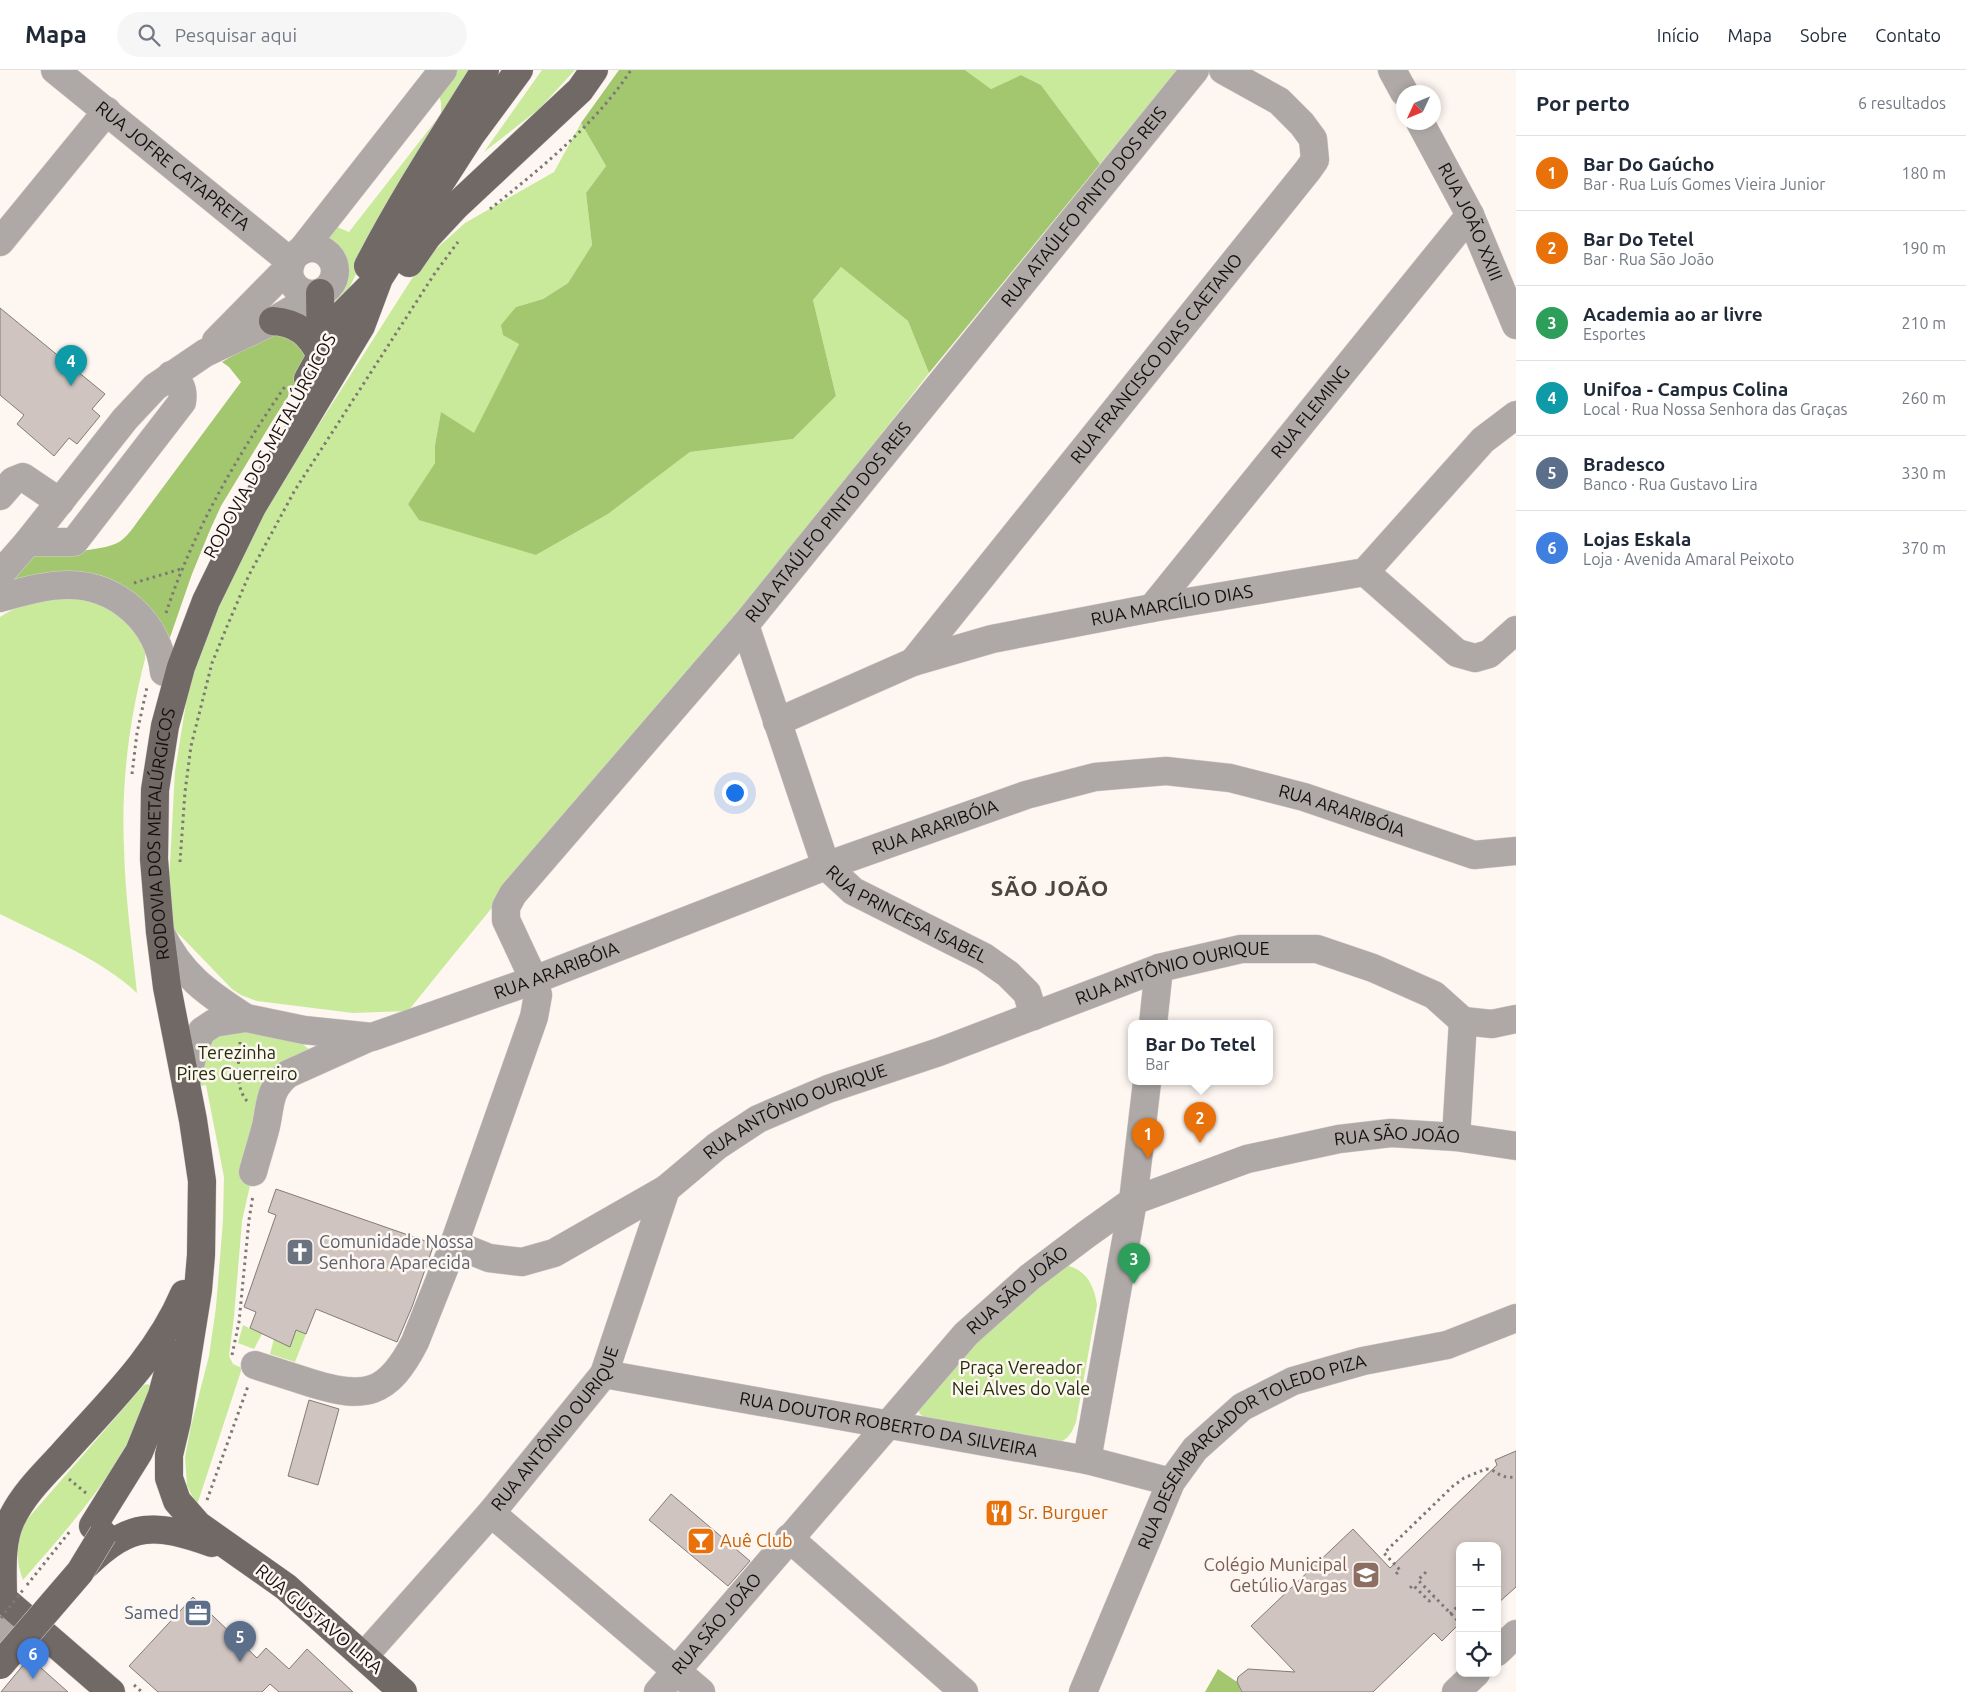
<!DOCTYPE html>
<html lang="pt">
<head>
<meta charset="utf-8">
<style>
  :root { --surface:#fff; --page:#f6f6f7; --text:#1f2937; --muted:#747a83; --line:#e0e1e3; --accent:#b73681 }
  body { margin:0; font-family:Ubuntu,sans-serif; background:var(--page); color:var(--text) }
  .controls { position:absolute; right:15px; bottom:15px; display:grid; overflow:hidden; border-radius:10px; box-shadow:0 2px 8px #0003 }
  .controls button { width:45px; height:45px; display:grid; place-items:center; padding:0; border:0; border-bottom:1px solid var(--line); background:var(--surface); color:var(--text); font:25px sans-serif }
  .compass { position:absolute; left:1396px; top:15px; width:45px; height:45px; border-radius:50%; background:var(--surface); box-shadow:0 2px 8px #0003; rotate:226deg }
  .you { position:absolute; left:734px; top:722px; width:18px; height:18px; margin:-12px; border:4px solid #fff; border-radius:50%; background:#1a73e8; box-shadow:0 0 0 8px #1a73e833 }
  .badge { display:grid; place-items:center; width:32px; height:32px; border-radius:50%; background:var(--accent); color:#fff; font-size:16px; font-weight:700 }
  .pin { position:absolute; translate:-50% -41px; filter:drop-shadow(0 1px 2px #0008) }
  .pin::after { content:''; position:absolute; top:26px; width:18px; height:15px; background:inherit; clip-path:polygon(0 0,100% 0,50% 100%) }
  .popup { position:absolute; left:1128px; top:950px; width:145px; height:65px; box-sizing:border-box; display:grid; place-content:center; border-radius:10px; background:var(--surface); filter:drop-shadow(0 1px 4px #0005); font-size:16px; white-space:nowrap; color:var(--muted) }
  .popup b { font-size:19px; color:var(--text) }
  .popup::after { content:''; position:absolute; left:50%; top:100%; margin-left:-10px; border:10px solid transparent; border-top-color:var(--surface) }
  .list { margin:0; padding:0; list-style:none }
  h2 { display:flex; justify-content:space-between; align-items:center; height:65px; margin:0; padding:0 20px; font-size:21px }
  h2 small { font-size:16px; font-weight:400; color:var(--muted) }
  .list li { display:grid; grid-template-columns:32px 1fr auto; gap:15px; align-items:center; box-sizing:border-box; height:75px; padding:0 20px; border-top:1px solid var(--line) }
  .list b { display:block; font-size:19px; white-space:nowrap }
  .list p { margin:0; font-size:16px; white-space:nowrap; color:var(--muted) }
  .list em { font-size:16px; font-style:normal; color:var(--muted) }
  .icon { flex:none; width:28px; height:28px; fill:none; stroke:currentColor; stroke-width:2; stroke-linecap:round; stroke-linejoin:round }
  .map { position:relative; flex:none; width:1516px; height:1622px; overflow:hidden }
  header { display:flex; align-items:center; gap:30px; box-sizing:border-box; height:70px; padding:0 25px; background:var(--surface); border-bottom:1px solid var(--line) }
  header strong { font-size:24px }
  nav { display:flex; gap:28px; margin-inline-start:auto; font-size:18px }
  .search { width:350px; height:45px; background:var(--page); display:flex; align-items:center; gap:12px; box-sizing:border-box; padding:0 18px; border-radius:28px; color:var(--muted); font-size:19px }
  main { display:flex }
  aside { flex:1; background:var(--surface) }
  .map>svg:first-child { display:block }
</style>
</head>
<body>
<header>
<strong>Mapa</strong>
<div class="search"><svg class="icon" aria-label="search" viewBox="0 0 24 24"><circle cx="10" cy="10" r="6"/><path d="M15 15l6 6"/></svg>Pesquisar aqui</div>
<nav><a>Início</a><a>Mapa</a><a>Sobre</a><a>Contato</a></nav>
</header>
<main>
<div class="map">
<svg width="1516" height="1622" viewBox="0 0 1516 1622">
  <rect width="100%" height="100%" fill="#fef6f1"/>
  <g fill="#c8ea9a">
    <path d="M 457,0 L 477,0 L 359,198 L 330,257 L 325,232 C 337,216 344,208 339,187 L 323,174 L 330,154 L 349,162 L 441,44 L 441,32 L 438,23 Z"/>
    <polygon points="542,0 575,0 539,39 484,82"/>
    <polygon points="965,0 1177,0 1100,94 1041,15 1021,5 991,19"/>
    <path d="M 581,53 L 606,96 L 586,123 L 592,175 L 568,213 L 543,229 L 516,237 L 519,274 L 474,364 L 441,343 L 435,375 L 435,393 L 408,434 L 536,485 L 608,444 L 690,382 L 793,369 L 836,326 L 813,230 L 841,197 L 908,251 L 929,303 C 761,520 580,727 408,941 L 353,943 L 257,931 L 241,925 L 232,919 L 173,858 L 169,812 L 175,701 L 190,609 L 212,551 L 240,485 L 281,414 L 411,210 L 436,179 L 465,153 L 554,102 Z"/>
    <path d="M 85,527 L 132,551 L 145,577 L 145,589 C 129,651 121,714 124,778 C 125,826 132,875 137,923 C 100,888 45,867 0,844 L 0,547 C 29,528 52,529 85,527 Z"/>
    <polygon points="218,958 297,969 313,983 293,993 251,1111 242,1151 234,1247 229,1286 233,1294 242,1298 197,1435 187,1416 185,1387 191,1356 209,1286 216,1237 223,1151 224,1107 206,1015 200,1016 200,973"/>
    <path d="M 1065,1195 C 1086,1199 1094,1215 1097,1235 L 1076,1352 C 1070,1367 1067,1370 1051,1376 L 932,1353 L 920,1344 L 915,1334 L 945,1296 Z"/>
    <polygon points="243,1255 262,1264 254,1279 238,1273"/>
    <polygon points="296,1260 306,1264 295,1292 270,1284 274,1269 289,1276"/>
    <path d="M 148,1314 L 151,1317 C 129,1392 74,1451 23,1510 C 15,1490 17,1473 24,1453 L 144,1315 Z"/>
  </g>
  <g fill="#a3c76f">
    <polygon points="619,0 965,0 991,19 1021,5 1041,15 1100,94 929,303 908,251 841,197 813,230 836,326 793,369 690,382 608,444 536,485 419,450 408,434 435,393 435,375 441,342 474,363 519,274 503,265 501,255 516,237 543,229 568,213 592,175 586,123 606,96 581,53"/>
    <path d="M 279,261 L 307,277 L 305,300 L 273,350 L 221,436 L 210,460 L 192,504 L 167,576 L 138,535 L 0,521 L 33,484 C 54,482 102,482 119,472 C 127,467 133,458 138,451 L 241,312 L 229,297 L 222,292 L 264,267 Z"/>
    <polygon points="1218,1599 1237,1612 1241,1621 1244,1622 1205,1622"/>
  </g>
  <g fill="#cfc4bf" stroke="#847b76">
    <polygon points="0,238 105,324 92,339 100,346 77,374 69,368 54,386 17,354 24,345 0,325"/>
    <polygon points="276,1119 434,1174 412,1237 397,1272 316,1239 306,1264 296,1260 290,1277 250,1258 256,1242 244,1237 276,1145 268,1142"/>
    <polygon points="309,1330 339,1339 318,1415 288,1406"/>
    <polygon points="1516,1381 1516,1517 1497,1534 1497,1476 1460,1476 1460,1553 1442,1571 1434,1563 1373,1622 1242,1622 1237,1612 1238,1607 1248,1599 1295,1602 1251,1556 1353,1459 1390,1498 1497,1395 1495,1390"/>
    <polygon points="671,1424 750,1491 728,1516 649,1450"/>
    <polygon points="193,1527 257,1588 266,1578 289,1599 307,1579 353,1622 279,1622 270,1614 262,1622 158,1622 129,1596"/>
    <polygon points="24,1594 40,1597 68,1622 1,1622"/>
  </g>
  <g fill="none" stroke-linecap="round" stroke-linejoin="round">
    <defs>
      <g id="minor">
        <path id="s1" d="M 55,0 L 291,192"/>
        <polyline points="1392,0 1404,22"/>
        <path id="s2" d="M 1420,52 L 1470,145 L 1516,255"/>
        <polyline points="0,172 107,41"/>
        <circle cx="312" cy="201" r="23"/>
        <polyline points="301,181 443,0"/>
        <polyline points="216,271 290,196"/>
        <polyline points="0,426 13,411 23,407 60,432"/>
        <path d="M 28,472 L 74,472 L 182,332 C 184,319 180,313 171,305"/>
        <polyline points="1365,502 1457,583 1475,588 1489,584 1516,560"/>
        <polyline points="0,504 28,472 125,349 155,317 205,283 273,251 305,232 316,224"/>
        <path d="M 0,528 C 22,522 45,515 68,515 C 118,515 159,553 164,602"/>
        <path id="s3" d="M 1152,538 L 1470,145"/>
        <path id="s4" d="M 745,555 L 826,796 L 853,821 L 984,887 L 1008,904 L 1027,923 L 1034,946"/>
        <path id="s5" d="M 913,592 L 1308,100 L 1315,90 L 1313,69 L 1302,54 L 1279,31 L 1223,0"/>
        <path id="s6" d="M 777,652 L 913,592 L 992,569 L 1152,538 L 1365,502 L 1483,370 L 1516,345"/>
        <path d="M 160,862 C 181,905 207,923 246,948"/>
        <polyline points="1463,951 1492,954 1516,949"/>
        <polyline points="1153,954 1159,898"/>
        <path id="s7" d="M 186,1014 L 195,975 L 202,961 L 214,953 L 246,948 L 304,960 L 372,967 L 534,910 L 826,796 L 1026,725 L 1095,707 L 1166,701 L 1230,708 L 1304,727 L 1474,785 L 1516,781"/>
        <polyline points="1456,1067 1463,951"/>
        <path d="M 253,1102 C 257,1087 262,1072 266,1056 C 271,1034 268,1020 288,1004 L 368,968"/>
        <polyline points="454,1174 489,1188 522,1192 554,1183 666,1119"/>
        <path id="s8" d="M 255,1295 C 274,1301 292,1307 311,1313 C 365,1330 388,1325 415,1272 L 454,1174 L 534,947 L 538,925 L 534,910 L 506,850 L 506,837 L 513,824 L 745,555 L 1195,0"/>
        <path id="s9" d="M 604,1304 L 1087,1390 L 1171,1412"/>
        <polyline points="1087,1390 1133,1131 1147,1012"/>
        <polyline points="491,1443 701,1622"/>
        <polyline points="789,1468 964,1622"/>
        <polyline points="0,1561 16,1541"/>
        <polyline points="1497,1582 1516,1564"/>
        <path id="s10" d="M 364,1586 L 491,1443 L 604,1304 L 666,1119 L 717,1076 L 758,1049 L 828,1019 L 939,982 L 1159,898 L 1241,879 L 1317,879 L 1373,898 L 1434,925 L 1463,951"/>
        <path id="s11" d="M 658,1622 L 966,1264 L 1030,1207 L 1087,1164 L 1133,1131 L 1247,1089 L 1339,1069 L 1391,1063 L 1456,1067 L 1516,1076"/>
        <path id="s12" d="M 1083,1622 L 1171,1412 L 1195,1379 L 1242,1337 L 1293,1311 L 1363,1291 L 1447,1275 L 1516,1248"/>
        <polyline points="1456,1622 1476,1603"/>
      </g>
      <g id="major">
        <polyline points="409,193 427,167 456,136 580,20 594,0"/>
        <path d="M 368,196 C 403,128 445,64 485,0"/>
        <polyline points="320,223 321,284"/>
        <path d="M 273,251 C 298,253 310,264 321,286"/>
        <polyline points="308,309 345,242 372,215"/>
        <polyline points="93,1456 139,1382 162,1325 173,1284"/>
        <path d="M 86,1495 C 131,1451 155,1453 212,1473"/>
        <polyline points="0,1526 111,1622"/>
        <path d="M 3,1529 C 3,1503 0,1474 11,1450 C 22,1426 42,1406 60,1387 C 105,1336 157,1288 184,1224"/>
        <path id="s13" d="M 403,1622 L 286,1517 L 198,1455 L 177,1431 L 169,1408 L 169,1385 L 177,1351 L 198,1220 L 201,1185 L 202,1111 L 193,1050 L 167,917 L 160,862 L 154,789 L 155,720 L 165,656 L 181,597 L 206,531 L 252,437 L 361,256 L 379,208 L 471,65 L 519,0"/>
      </g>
    </defs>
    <use href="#minor" stroke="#d8d1cd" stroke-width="29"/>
    <use href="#major" stroke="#d8d1cd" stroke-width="29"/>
    <g stroke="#7d7875" stroke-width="3" stroke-dasharray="2.5 4" stroke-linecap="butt">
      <path d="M 490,139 C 541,98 595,55 631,0"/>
      <polyline points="134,513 181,499"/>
      <path d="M 166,543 C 193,461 237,386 286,315"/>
      <polyline points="132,704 137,663 147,617"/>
      <polyline points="180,792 185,722 191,676 212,593 228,554 249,505 295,420 435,203 458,172"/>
      <path d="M 240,972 C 239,991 234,1016 247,1031"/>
      <polyline points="232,1285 239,1252 249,1150 253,1125"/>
      <polyline points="69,1409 86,1423"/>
      <polyline points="207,1430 248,1316"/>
      <polyline points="1426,1502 1418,1510 1460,1553"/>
      <path d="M 1396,1504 L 1400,1500 L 1384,1483 L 1453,1416 L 1464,1408 L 1486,1399 C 1499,1400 1497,1409 1516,1407"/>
      <polyline points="27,1515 71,1460"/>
      <polyline points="1410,1518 1413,1515 1429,1531 1434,1527"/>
      <polyline points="1450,1544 1458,1536"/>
      <polyline points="134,1615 142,1622"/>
    </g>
    <use href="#minor" stroke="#aea9a7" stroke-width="28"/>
    <use href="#major" stroke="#716966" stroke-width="28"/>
    <defs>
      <polyline id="major-bridge" points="0,1595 80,1502 103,1464"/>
    </defs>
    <use href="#major-bridge" stroke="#d8d1cd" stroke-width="29" stroke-linecap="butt"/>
    <polyline stroke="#7d7875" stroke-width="3" stroke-dasharray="2.5 4" stroke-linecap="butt" points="1,1548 23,1520"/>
    <use href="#major-bridge" stroke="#716966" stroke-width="28"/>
  </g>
  <defs>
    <symbol id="church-square" viewBox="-11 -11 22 22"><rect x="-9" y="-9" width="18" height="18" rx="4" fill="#6b7280" stroke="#fef6f1"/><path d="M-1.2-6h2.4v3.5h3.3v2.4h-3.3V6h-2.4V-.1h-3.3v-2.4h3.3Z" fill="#fff"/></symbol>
    <symbol id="restaurant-square" viewBox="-11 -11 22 22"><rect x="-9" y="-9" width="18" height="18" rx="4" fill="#e8710a" stroke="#fef6f1"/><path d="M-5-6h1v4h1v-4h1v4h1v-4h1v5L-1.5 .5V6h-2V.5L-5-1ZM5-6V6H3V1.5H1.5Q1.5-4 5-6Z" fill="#fff"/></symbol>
    <symbol id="bar-square" viewBox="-11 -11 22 22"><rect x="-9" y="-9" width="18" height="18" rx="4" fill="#e8710a" stroke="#fef6f1"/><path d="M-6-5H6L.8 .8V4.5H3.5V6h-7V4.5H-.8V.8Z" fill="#fff"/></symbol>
    <symbol id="school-square" viewBox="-11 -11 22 22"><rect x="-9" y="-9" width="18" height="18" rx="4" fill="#8d6e63" stroke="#fef6f1"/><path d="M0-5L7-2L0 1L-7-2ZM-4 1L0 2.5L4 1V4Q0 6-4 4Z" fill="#fff"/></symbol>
    <symbol id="office-square" viewBox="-11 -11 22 22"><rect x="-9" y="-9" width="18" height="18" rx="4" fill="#5c6f8a" stroke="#fef6f1"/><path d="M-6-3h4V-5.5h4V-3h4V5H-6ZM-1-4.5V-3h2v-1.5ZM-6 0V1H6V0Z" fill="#fff"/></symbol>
  </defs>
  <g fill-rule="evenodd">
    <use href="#church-square" x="284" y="1166" width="32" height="32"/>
    <use href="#restaurant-square" x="983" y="1427" width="32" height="32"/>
    <use href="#bar-square" x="685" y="1455" width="32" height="32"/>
    <use href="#school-square" x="1350" y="1489" width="32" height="32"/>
    <use href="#office-square" x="182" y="1527" width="32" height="32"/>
  </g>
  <g text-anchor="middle" stroke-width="5" stroke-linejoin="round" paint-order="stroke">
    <g font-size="18" fill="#13100e" stroke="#fef6f1">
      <text dy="6" stroke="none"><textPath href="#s1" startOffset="152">RUA JOFRE CATAPRETA</textPath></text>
      <text dy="6" stroke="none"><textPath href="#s8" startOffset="1558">RUA ATAÚLFO PINTO DOS REIS</textPath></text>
      <text dy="6" stroke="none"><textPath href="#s2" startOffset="112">RUA JOÃO XXIII</textPath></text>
      <text dy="6" stroke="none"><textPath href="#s5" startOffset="389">RUA FRANCISCO DIAS CAETANO</textPath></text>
      <text dy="6" stroke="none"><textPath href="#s3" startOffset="252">RUA FLEMING</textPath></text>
      <text transform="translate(270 376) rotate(-61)" y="6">RODOVIA DOS METALÚRGICOS</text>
      <text dy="6" stroke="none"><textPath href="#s8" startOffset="1152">RUA ATAÚLFO PINTO DOS REIS</textPath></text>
      <text dy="6" stroke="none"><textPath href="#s6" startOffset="414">RUA MARCÍLIO DIAS</textPath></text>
      <text dy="6" stroke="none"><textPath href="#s7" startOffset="1251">RUA ARARIBÓIA</textPath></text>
      <text dy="6" stroke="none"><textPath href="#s7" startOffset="831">RUA ARARIBÓIA</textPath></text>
      <text dy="6" stroke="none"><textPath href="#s13" startOffset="972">RODOVIA DOS METALÚRGICOS</textPath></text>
      <text dy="6" stroke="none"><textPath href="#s4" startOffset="349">RUA PRINCESA ISABEL</textPath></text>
      <text dy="6" stroke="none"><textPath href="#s7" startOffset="426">RUA ARARIBÓIA</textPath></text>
      <text dy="6" stroke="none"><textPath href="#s10" startOffset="1122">RUA ANTÔNIO OURIQUE</textPath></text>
      <text dy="6" stroke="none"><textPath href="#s10" startOffset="718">RUA ANTÔNIO OURIQUE</textPath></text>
      <text dy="6" stroke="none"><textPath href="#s11" startOffset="960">RUA SÃO JOÃO</textPath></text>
      <text dy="6" stroke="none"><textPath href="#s11" startOffset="540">RUA SÃO JOÃO</textPath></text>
      <text dy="6" stroke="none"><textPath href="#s9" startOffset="289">RUA DOUTOR ROBERTO DA SILVEIRA</textPath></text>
      <text dy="6" stroke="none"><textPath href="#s10" startOffset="298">RUA ANTÔNIO OURIQUE</textPath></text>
      <text dy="6" stroke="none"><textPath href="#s12" startOffset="310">RUA DESEMBARGADOR TOLEDO PIZA</textPath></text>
      <text transform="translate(319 1549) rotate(40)" y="6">RUA GUSTAVO LIRA</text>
      <text dy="6" stroke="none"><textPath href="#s11" startOffset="90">RUA SÃO JOÃO</textPath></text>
    </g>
    <g font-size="18" fill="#212e09" stroke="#fef6f1">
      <text x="237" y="989">Terezinha<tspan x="237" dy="21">Pires Guerreiro</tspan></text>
      <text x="1021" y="1304">Praça Vereador<tspan x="1021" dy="21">Nei Alves do Vale</tspan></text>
    </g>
    <g font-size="18" fill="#5b616d" stroke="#fef6f1" text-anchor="start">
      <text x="319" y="1178">Comunidade Nossa<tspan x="319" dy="21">Senhora Aparecida</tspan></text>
    </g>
    <g font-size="18" fill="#c56008" stroke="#fef6f1" text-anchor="start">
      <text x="1018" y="1449">Sr. Burguer</text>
      <text x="720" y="1477">Auê Club</text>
    </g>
    <g font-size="18" fill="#785e54" stroke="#fef6f1" text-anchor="end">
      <text x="1347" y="1501">Colégio Municipal<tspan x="1347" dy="21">Getúlio Vargas</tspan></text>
    </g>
    <g font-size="18" fill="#4e5e75" stroke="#fef6f1" text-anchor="end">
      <text x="179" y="1549">Samed</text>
    </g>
    <g font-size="22" font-weight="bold" letter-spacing="1" fill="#4e4541" stroke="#fef6f1">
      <text x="1050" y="826">SÃO JOÃO</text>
    </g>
  </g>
</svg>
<div class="controls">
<button>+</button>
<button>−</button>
<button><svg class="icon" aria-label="locate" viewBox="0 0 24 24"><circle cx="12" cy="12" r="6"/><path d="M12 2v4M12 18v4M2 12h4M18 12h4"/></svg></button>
</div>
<svg class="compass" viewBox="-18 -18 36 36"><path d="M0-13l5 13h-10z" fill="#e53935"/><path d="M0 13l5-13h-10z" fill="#747a83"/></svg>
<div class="you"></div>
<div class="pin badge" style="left:1148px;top:1089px;background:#e8710a">1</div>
<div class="pin badge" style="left:1200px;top:1073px;background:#e8710a">2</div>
<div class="popup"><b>Bar Do Tetel</b>Bar</div>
<div class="pin badge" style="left:1134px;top:1214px;background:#2e9e5b">3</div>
<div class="pin badge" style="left:71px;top:316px;background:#0f9aa8">4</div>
<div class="pin badge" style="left:240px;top:1592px;background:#5c6f8a">5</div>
<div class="pin badge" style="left:33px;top:1609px;background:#3f7fe0">6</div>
</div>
<aside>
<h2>Por perto<small>6 resultados</small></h2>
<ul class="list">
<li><span class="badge" style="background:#e8710a">1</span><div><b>Bar Do Gaúcho</b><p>Bar · Rua Luís Gomes Vieira Junior</p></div><em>180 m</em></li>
<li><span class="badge" style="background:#e8710a">2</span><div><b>Bar Do Tetel</b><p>Bar · Rua São João</p></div><em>190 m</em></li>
<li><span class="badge" style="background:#2e9e5b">3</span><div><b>Academia ao ar livre</b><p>Esportes</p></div><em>210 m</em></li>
<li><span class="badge" style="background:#0f9aa8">4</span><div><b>Unifoa - Campus Colina</b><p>Local · Rua Nossa Senhora das Graças</p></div><em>260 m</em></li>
<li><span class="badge" style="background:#5c6f8a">5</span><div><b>Bradesco</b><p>Banco · Rua Gustavo Lira</p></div><em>330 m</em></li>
<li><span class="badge" style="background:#3f7fe0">6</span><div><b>Lojas Eskala</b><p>Loja · Avenida Amaral Peixoto</p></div><em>370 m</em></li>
</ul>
</aside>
</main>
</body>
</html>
